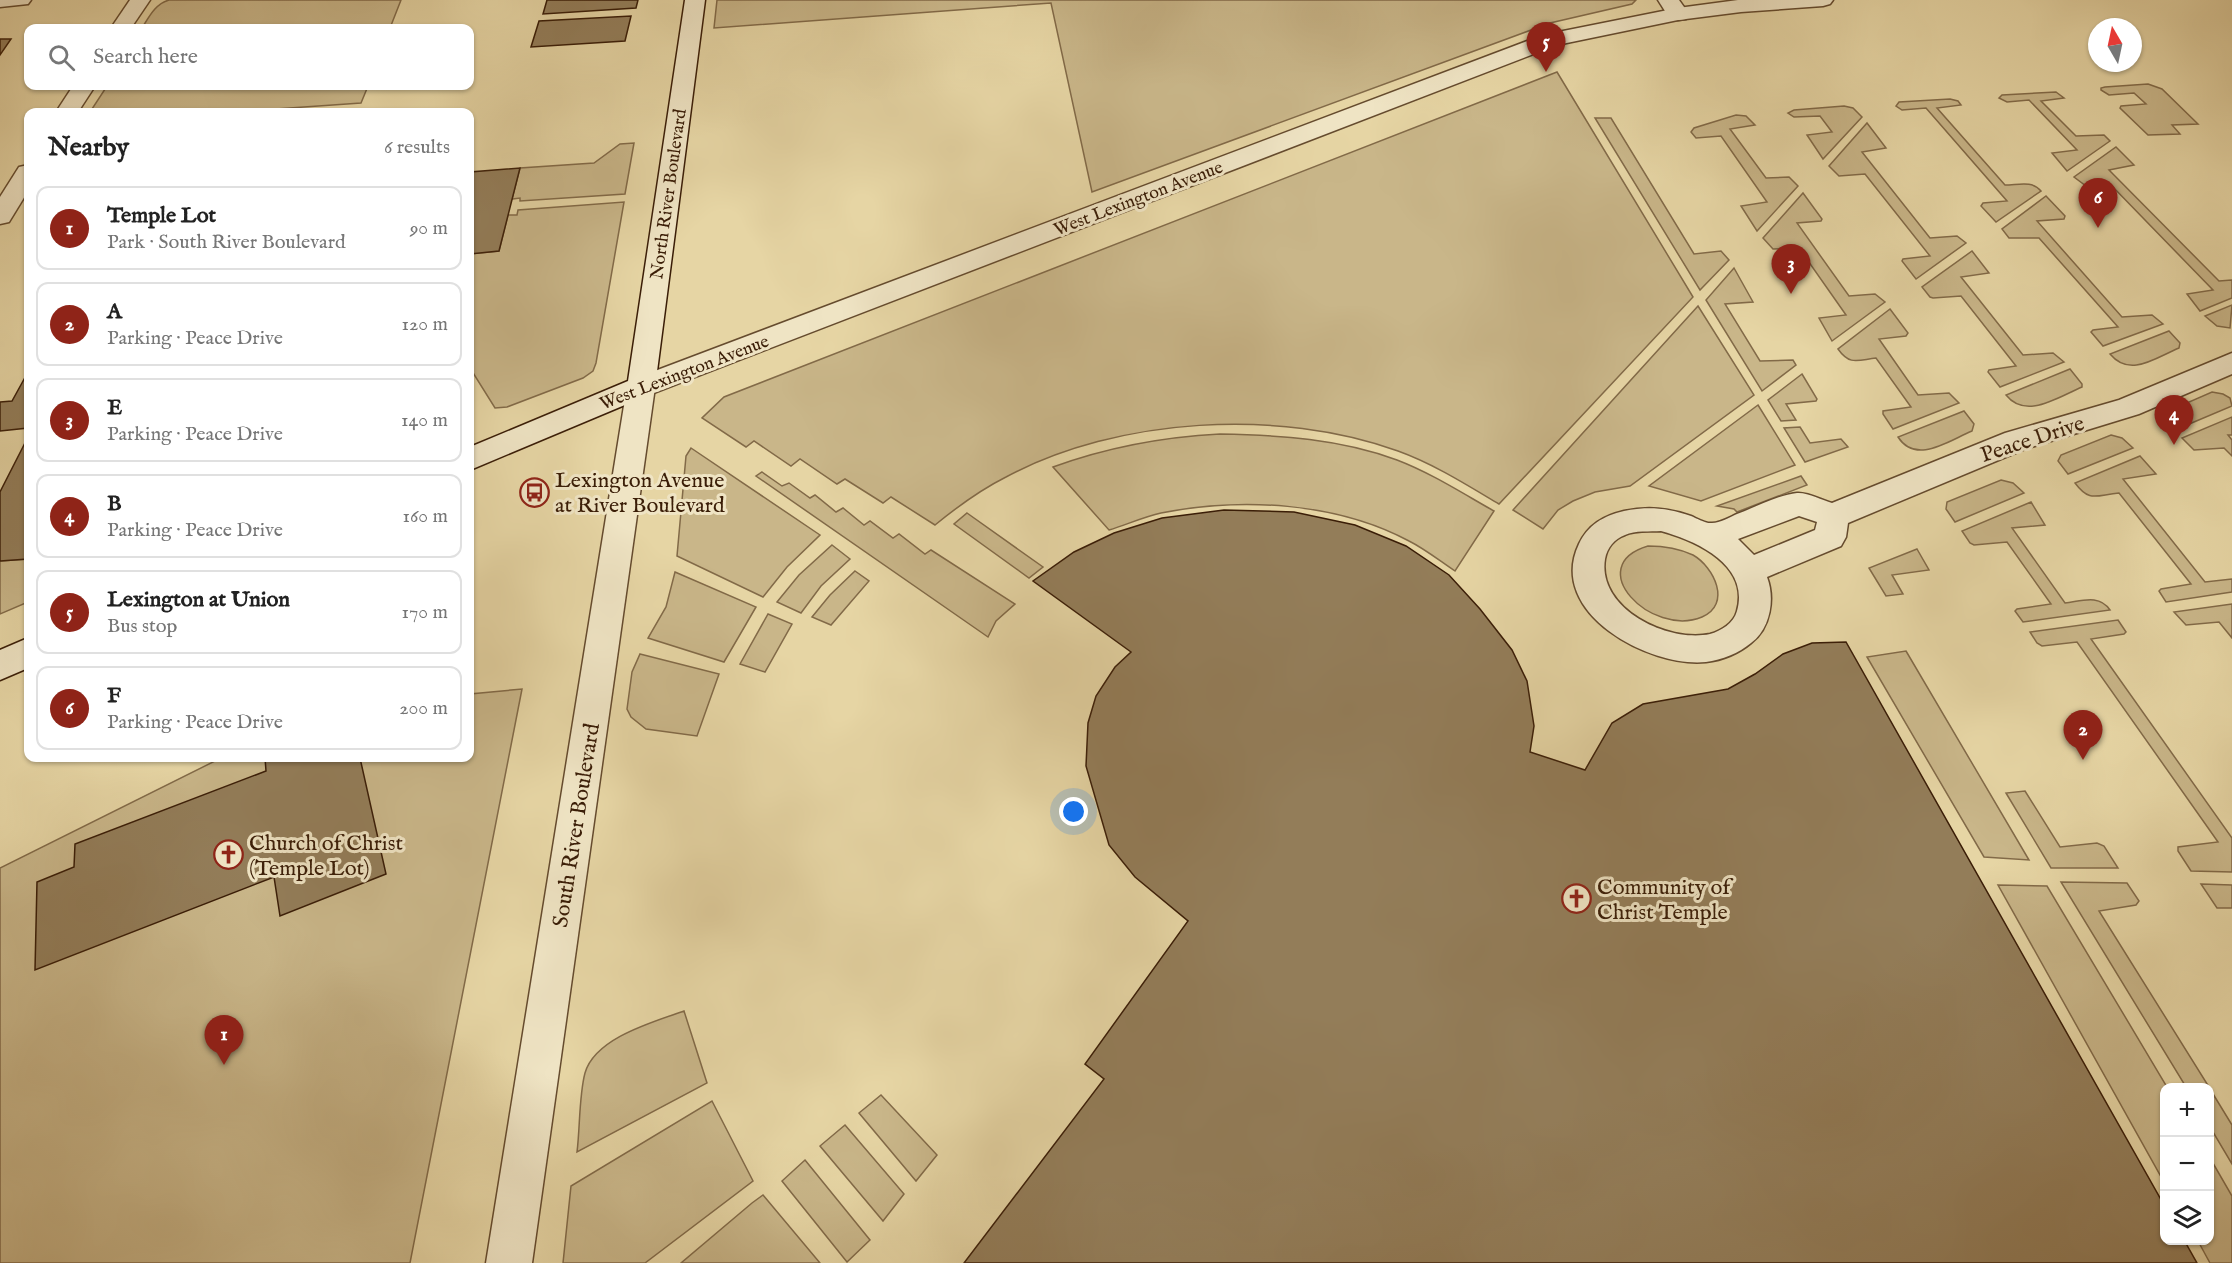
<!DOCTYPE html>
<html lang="en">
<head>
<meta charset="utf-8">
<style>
  :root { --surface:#fff; --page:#f2f2f2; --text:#222; --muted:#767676; --line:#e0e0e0; --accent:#8f2418 }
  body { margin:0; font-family:"IM FELL English",serif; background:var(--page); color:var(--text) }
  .controls { position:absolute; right:18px; bottom:18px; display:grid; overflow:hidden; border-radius:12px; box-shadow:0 2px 4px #0004 }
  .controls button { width:54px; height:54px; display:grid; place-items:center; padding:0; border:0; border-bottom:2px solid var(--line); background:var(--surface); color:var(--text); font:30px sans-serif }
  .compass { position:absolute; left:2088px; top:18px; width:54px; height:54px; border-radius:50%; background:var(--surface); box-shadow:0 2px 4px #0004; rotate:351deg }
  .you { position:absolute; left:1074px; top:812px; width:21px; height:21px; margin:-15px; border:4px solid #fff; border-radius:50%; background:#1a73e8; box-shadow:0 0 0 9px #1a73e833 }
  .badge { display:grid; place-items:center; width:39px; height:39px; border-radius:50%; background:var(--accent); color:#fff; font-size:20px; font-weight:700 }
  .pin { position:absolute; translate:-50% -50px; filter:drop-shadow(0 2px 3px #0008) }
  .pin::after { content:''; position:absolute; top:32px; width:21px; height:18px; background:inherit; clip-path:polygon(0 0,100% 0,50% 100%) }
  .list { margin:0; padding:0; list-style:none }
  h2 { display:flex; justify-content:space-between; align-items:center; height:78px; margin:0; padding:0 24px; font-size:26px }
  h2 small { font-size:20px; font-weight:400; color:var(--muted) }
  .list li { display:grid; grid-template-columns:39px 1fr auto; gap:18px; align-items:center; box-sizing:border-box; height:84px; margin:0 12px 12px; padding:0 12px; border:2px solid var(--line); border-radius:12px }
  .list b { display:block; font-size:22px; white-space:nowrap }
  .list p { margin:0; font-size:20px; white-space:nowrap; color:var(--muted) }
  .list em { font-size:20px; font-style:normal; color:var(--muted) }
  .icon { flex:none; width:33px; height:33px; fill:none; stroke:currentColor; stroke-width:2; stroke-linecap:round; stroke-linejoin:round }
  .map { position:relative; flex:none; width:2232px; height:1263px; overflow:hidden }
  .search { position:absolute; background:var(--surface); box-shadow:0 2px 4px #0004; left:24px; top:24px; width:450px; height:66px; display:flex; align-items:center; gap:15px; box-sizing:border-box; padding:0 21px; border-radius:12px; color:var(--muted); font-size:22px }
  .panel { position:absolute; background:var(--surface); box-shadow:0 2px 4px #0004; left:24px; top:108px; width:450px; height:654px; border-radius:12px }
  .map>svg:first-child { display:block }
</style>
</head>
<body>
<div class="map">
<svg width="2232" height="1263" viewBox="0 0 2232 1263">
  <rect width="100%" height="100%" fill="#e6d5a4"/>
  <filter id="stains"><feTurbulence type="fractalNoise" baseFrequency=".00333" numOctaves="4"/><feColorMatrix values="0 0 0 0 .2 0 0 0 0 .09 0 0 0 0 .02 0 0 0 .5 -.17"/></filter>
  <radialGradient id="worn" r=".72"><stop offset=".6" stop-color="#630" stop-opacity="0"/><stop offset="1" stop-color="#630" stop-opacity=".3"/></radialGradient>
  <g fill="#c9b689" stroke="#826a48" stroke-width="1.5">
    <path d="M 169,0 L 401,0 L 390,28 L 142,28 C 149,17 155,4 169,0 Z"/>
    <polygon points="717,0 1636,0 1632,4 1550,23 1092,192 1051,3 714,28"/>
    <path d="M 1557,72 L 1693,297 L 1499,504 C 1467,485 1434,464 1398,451 C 1279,408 1118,417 1006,477 C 980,490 957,507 935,525 L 891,497 L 883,503 L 845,479 L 837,484 L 800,459 L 791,466 L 754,441 L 746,447 L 702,418 L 724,397 Z"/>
    <polygon points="2148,84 2162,89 2198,124 2172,125 2180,134 2148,135 2120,108 2121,106 2146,104 2134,93 2109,95 2101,90 2101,88 2105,87"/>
    <polygon points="107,86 368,86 361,103 231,112 90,112"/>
    <polygon points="2056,92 2064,98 2041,101 2076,136 2104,135 2110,141 2067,171 2052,153 2077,150 2029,100 2007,102 1999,98 2002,95"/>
    <path d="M 1950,99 L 1958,101 L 1961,105 L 1937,108 L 2005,185 C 2018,185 2032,180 2041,191 L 1996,222 L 1981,206 L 1983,203 L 2007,201 L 1926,108 L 1902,110 L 1896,106 L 1899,102 Z"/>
    <polygon points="1844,106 1853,108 1862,117 1823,159 1807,135 1832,132 1820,116 1794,117 1788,113 1794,110"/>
    <polygon points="1736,115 1746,116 1755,125 1730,129 1766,178 1789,177 1798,186 1757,231 1741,206 1767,202 1721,136 1696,138 1691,132 1694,128"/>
    <polygon points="1595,118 1611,118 1694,254 1721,251 1729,260 1700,290"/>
    <polygon points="1867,123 1886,148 1862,152 1930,238 1957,236 1966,243 1916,279 1902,261 1903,259 1930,256 1865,174 1839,176 1829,166"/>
    <polygon points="634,143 625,194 520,201 520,198 512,199 520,168 594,163 620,144"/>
    <polygon points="2116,147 2134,165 2109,170 2219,281 2232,280 2232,298 2200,311 2187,294 2213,290 2110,184 2086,186 2074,177"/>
    <polygon points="1803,193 1822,219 1821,221 1797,223 1849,296 1875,294 1885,302 1832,341 1819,318 1846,315 1799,248 1773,249 1763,238"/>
    <polygon points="2046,196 2065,216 2064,219 2037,221 2122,317 2152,315 2163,324 2103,346 2091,332 2093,330 2118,327 2039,238 2009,238 2002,229"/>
    <polygon points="624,202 596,363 593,371 583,378 507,407 495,408 470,368 470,254 499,251 508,215 517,215 518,210"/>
    <polygon points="1972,251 1989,273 1961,277 2023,355 2053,353 2064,362 2000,387 1988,372 1989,370 2016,366 1961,296 1933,298 1930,297 1922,287"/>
    <polygon points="1734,268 1753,302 1725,304 1760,361 1793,360 1796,365 1762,391 1706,300"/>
    <polygon points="2232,305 2230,328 2217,326 2205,316"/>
    <polygon points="1698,306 1754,395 1630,486 1595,492 1573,501 1558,510 1543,529 1513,510"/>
    <path d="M 1890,309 L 1908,333 L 1906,336 L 1879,339 L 1918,395 L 1949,393 L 1959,403 L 1893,429 L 1883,414 L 1883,411 L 1911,407 L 1876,358 C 1858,360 1850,366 1838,349 Z"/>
    <path d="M 2169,331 L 2180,343 L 2179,348 C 2155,358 2130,378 2110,354 Z"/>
    <path d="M 2070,369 L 2082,384 L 2082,387 C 2058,397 2026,420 2006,395 Z"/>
    <polygon points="1802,374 1817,399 1816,401 1786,404 1796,420 1781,421 1768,400"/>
    <polygon points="2212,392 2223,394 2230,398 2232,406 2175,430 2163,417 2166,412"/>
    <polygon points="1758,405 1795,465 1701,501 1649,486"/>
    <path d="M 1964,411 L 1974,424 L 1972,431 C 1948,441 1916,465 1898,437 Z"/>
    <polygon points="2232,417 2232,435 2228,435 2232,440 2232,456 2224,448 2194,450 2182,438"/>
    <polygon points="1800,427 1810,443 1841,439 1848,447 1805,462 1784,428"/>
    <path d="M 1220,434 C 1279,435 1341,439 1397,460 C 1431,473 1462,493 1494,511 L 1455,571 C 1440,561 1425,549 1409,541 C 1336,502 1241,497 1161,513 C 1143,517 1126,525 1109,530 L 1053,467 C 1108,447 1162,437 1220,434 Z"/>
    <polygon points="2111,435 2122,438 2133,448 2068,474 2058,461 2061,455"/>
    <polygon points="691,448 820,535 787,567 763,597 677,556 686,456"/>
    <path d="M 2140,456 L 2156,474 L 2123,479 L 2205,582 L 2232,579 L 2232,592 L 2166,602 L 2159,591 L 2161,589 L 2191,584 L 2119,493 C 2096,495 2090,503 2075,483 Z"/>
    <polygon points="762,472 782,486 789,483 810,498 815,495 836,512 843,508 864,525 870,521 893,538 899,534 925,554 931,550 1015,604 996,621 988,637 756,476"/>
    <polygon points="1801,476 1807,485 1737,512 1734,509 1717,506"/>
    <polygon points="2001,480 2013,483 2024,493 1955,522 1946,509 1947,502"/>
    <path d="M 2031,502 L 2045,525 L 2012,528 L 2065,603 C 2082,601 2099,594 2110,610 L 2023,622 L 2015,611 L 2017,609 L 2051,604 L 2007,542 L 1974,545 L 1970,543 L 1962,531 Z"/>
    <polygon points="967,513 1043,567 1029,578 954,524"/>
    <polygon points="832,545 850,559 821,586 801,613 777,602 799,575"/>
    <path d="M 1648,546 C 1664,546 1678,548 1693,555 C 1714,567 1732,604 1702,617 C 1651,638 1581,566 1648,546 Z"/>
    <polygon points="1917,549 1929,570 1892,575 1903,594 1886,596 1869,568"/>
    <polygon points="28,559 28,602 0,614 0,561"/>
    <polygon points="855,571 869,581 831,625 812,617 830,595"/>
    <polygon points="675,572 756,607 724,662 648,638 666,607"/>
    <polygon points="2232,604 2232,638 2219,622 2186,625 2174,612"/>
    <polygon points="768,614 792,624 765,672 740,664"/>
    <polygon points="2118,620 2126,632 2124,634 2091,639 2232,838 2232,872 2191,871 2178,851 2178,847 2218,842 2077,642 2042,646 2037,643 2030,632"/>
    <polygon points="1906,651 2029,860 1984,857 1867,657"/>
    <polygon points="640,654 719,674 697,736 646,729 631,717 627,709 632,672"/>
    <polygon points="522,689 410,1263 0,1263 0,868 221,758 470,758 470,694"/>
    <polygon points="2025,791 2060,847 2097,843 2104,846 2118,868 2051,868 2006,793"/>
    <polygon points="2061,882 2127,883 2139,901 2136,905 2099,911 2209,1087 2186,1087"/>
    <polygon points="2201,884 2232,885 2232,908 2217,908"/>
    <polygon points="1998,885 2047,886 2167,1087 2164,1088 2164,1182"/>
    <path d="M 684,1011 L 707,1083 L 577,1152 C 580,1129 579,1095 585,1073 C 595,1038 653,1022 684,1011 Z"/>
    <polygon points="2210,1089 2232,1125 2232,1164 2210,1127"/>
    <polygon points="881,1095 937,1155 916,1181 859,1113"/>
    <polygon points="712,1101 753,1181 645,1263 563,1263 571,1186"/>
    <polygon points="845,1125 904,1194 883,1221 820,1146"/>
    <polygon points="2210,1158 2232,1196 2232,1263 2210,1263 2198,1241 2210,1240"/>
    <polygon points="805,1160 870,1240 847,1262 782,1181"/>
    <polygon points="763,1195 820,1263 681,1263 752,1203"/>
  </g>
  <g fill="#937d59" stroke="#3a1d07" stroke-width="1.5">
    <polygon points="547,0 638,0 636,8 543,14"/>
    <polygon points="631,16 625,41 531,47 539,21"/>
    <polygon points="0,39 11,39 0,55"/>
    <polygon points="520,168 499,251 470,254 470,172"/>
    <polygon points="28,372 28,428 0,431 0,402 12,401"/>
    <polygon points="28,437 28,559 0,561 0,492"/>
    <polygon points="1224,510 1294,512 1355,525 1406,546 1449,575 1480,609 1512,650 1527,681 1534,726 1530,752 1585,770 1612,723 1643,704 1728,689 1755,674 1783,654 1812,643 1846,642 2164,1205 2164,1240 2184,1240 2197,1263 964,1263 1104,1079 1085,1064 1188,921 1135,877 1109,845 1086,766 1088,723 1096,696 1115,667 1131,652 1033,581 1074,552 1114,533 1162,518"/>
    <polygon points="265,758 360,758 386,874 280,916 274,877 35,970 37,882 74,867 75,844 266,771"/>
  </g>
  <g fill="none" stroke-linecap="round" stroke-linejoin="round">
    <defs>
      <g id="minor">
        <polygon points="0,0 31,0 28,4 0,7"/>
        <polygon points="130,0 150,0 131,28 111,28"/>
        <polygon points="1658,0 1679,0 1689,14 1686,19 1678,20 1670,19"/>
        <polygon points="73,86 95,86 78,112 56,112"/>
        <polygon points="28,165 28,191 9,222 0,224 0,197 19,167"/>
        <path d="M 2232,353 L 2232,374 L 2139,414 L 2025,449 L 1848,523 L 1846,537 L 1841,546 L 1767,577 C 1775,598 1771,628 1751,643 C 1739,653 1722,660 1706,662 C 1650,668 1546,613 1579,544 C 1588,525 1603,516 1624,511 C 1648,506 1668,508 1691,516 C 1696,518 1706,524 1712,523 C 1720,523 1730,517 1737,514 C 1756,507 1778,495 1797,493 C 1807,492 1822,500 1832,503 L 2005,433 L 2119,400 ZM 1799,516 L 1817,522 L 1815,530 L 1754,555 L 1738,539 ZM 1661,531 C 1697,541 1750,565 1737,611 C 1734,623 1721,631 1710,634 C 1668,643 1597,609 1605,559 C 1607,548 1614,539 1625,535 C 1635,530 1650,532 1661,531 Z"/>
        <polygon points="641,377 651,380 655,387 532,1263 486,1263 627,387 631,380"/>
      </g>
      <polygon id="tertiary" points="1738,0 1833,0 1830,4 1823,6 1741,12 1678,20 1557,45 651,394 641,397 631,394 627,387 631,380 1543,35 1678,8"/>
      <g id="secondary">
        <polygon points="685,0 705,0 655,387 651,394 470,470 470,447 628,381"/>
        <polygon points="28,638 28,668 0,680 0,650"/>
      </g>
    </defs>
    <use href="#minor" stroke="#654b2e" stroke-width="3"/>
    <use href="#tertiary" stroke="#654b2e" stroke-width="3"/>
    <use href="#secondary" stroke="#3a1d07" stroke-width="3"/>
    <use href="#minor" fill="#efe4c4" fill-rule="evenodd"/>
    <use href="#tertiary" fill="#efe4c4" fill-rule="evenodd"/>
    <use href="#secondary" fill="#efe4c4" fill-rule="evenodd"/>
  </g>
  <defs>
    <symbol id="bus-ring" viewBox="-11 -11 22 22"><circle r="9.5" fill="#efe4c4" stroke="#8f2418" stroke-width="1.5"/><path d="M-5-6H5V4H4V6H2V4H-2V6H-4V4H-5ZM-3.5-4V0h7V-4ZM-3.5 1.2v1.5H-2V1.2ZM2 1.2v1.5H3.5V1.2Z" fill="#8f2418"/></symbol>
    <symbol id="church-ring" viewBox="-11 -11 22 22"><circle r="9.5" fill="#efe4c4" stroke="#8f2418" stroke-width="1.5"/><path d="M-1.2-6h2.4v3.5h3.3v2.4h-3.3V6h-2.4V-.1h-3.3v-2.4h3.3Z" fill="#8f2418"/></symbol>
  </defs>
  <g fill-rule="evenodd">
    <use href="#bus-ring" x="518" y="476" width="33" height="33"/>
    <use href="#church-ring" x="212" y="838" width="33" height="33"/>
    <use href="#church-ring" x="1560" y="882" width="33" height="33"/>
  </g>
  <g text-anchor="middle" stroke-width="6" stroke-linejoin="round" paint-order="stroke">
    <g font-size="18" fill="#3a1d07" stroke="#efe4c4">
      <text transform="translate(668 194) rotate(-82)" y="6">North River Boulevard</text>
      <text transform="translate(1138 198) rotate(-21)" y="6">West Lexington Avenue</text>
      <text transform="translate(684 372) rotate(-21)" y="6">West Lexington Avenue</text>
    </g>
    <g font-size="22" fill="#3a1d07" stroke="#efe4c4">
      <text transform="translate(2032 438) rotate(-18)" y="8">Peace Drive</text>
      <text transform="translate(575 825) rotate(-81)" y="8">South River Boulevard</text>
    </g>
    <g font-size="22" fill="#3a1d07" stroke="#efe4c4" text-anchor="start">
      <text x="555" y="487">Lexington Avenue<tspan x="555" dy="25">at River Boulevard</tspan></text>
      <text x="249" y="850">Church of Christ<tspan x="249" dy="25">(Temple Lot)</tspan></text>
      <text x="1597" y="894">Community of<tspan x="1597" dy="25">Christ Temple</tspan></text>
    </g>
  </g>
  <rect width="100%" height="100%" filter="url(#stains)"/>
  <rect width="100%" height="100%" fill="url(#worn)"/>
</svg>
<div class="controls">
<button>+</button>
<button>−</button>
<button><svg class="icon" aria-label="layers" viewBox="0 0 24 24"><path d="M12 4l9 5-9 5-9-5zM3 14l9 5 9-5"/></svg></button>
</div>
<svg class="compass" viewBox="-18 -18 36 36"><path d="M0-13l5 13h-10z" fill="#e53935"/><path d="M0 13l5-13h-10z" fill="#767676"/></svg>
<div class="you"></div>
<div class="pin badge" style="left:224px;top:1065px">1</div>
<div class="pin badge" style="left:2083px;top:760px">2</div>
<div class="pin badge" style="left:1791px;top:294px">3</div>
<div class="pin badge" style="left:2174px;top:445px">4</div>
<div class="pin badge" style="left:1546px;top:72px">5</div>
<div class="pin badge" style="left:2098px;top:228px">6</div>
<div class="search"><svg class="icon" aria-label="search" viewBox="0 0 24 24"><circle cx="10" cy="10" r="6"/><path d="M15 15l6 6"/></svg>Search here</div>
<section class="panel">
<h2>Nearby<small>6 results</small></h2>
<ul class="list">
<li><span class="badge">1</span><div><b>Temple Lot</b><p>Park · South River Boulevard</p></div><em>90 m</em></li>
<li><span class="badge">2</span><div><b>A</b><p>Parking · Peace Drive</p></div><em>120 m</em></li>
<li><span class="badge">3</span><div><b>E</b><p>Parking · Peace Drive</p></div><em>140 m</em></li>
<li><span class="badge">4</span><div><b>B</b><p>Parking · Peace Drive</p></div><em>160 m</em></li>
<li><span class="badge">5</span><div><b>Lexington at Union</b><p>Bus stop</p></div><em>170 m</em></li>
<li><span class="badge">6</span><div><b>F</b><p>Parking · Peace Drive</p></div><em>200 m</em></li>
</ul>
</section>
</div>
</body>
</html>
